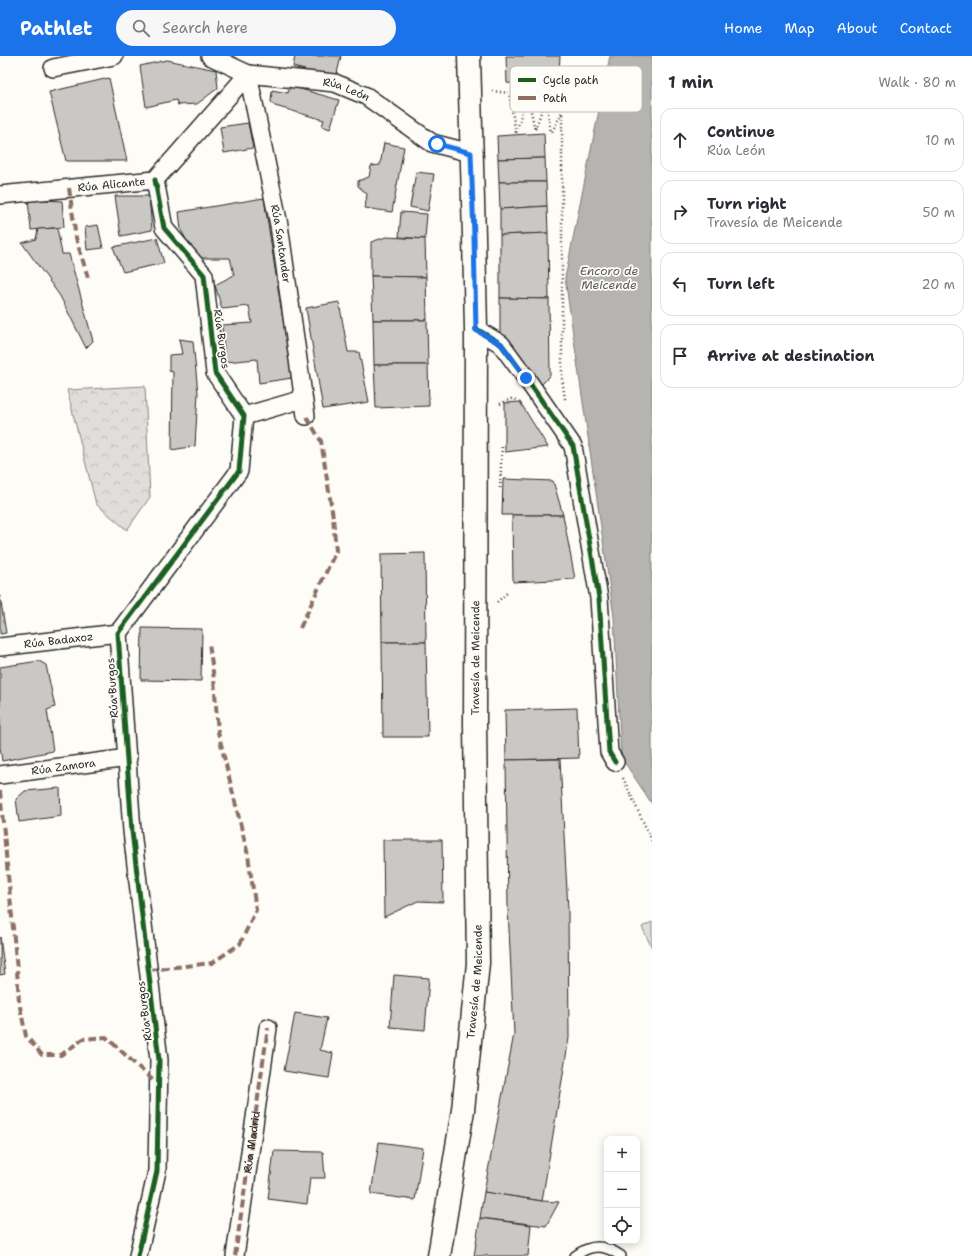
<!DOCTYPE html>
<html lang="en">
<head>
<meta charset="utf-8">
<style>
  :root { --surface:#fff; --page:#f7f7f7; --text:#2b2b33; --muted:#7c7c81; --line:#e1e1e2; --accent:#1a73e8 }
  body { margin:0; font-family:"Shantell Sans",sans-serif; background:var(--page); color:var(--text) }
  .controls { position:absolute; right:12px; bottom:12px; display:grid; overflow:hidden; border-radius:8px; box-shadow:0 2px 10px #0003 }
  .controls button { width:36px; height:36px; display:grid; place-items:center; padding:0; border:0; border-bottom:1px solid var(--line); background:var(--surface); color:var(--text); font:20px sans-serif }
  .stop { position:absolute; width:12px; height:12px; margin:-9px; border:3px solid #1a73e8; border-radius:50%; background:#fff }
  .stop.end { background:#1a73e8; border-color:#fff; box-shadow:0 1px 4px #0008 }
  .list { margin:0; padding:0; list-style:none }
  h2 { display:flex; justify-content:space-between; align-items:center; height:52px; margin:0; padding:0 16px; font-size:17px }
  h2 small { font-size:13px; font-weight:400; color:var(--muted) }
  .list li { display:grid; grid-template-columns:26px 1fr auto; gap:12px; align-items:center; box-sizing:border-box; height:64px; margin:0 8px 8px; padding:0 8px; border:1px solid var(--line); border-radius:12px }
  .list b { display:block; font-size:15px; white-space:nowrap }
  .list p { margin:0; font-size:13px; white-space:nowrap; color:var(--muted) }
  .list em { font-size:13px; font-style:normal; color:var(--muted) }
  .icon { flex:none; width:22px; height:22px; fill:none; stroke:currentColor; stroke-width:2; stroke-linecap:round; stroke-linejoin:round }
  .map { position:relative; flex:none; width:652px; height:1200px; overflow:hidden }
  header { display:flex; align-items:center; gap:24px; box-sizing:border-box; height:56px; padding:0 20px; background:var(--accent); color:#fff }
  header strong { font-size:19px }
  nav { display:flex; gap:22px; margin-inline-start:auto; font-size:14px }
  .search { width:280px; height:36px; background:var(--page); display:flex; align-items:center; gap:10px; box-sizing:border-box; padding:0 14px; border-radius:22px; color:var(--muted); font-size:15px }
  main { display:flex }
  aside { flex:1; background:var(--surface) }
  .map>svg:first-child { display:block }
</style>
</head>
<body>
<header>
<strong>Pathlet</strong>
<div class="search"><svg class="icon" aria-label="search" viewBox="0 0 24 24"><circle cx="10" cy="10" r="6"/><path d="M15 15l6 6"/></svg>Search here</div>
<nav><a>Home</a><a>Map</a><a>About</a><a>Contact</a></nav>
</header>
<main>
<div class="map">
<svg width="652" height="1200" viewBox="0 0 652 1200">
  <defs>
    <pattern id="forest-crowns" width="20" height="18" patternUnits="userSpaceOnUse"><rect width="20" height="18" fill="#dfdeda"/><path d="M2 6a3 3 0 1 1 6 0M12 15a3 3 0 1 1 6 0" fill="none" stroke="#c0bfbb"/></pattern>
  </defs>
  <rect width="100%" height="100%" fill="#fdfcf7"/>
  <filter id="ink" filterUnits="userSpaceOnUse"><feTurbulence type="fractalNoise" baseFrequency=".025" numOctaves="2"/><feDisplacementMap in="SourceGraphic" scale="8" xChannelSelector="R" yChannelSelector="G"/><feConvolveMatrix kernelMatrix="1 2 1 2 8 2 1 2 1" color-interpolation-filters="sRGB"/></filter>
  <g filter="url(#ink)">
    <polygon fill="#dfdeda" stroke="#858482" points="652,866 652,892 642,871"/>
    <polygon fill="url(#forest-crowns)" stroke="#858482" points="145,330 150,441 127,474 96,448 67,334"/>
    <polygon fill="#b5b4b1" stroke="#7e7d7b" points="610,0 652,0 652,748 621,701 614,561 565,222"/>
    <g fill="#c9c8c4" stroke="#2b2b2b">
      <polygon points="295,0 341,0 336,22 293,11"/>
      <polygon points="506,0 560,0 558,32 507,27"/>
      <polygon points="167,4 216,14 218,32 197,48 178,49 176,44 146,51 140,10"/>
      <polygon points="109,22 127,105 66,105 49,36"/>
      <polygon points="290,30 339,44 330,73 322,70 324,64 275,50 271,46 272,34 288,37"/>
      <polygon points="248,67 253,92 224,97 220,71"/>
      <polygon points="544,77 545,102 498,103 497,80"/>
      <polygon points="384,87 404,91 392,156 365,152 367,138 358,130 358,125 369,121 371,110 380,109"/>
      <polygon points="545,102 546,126 499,126 498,103"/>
      <polygon points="416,116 434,118 428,155 410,151"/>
      <polygon points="499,126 546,126 547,150 500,153"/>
      <polygon points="115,140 149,140 152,174 121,180"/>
      <polygon points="264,142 292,322 259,327 257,303 225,306 222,269 252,267 249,250 222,253 215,229 234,219 230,202 196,202 181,174 179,156"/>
      <polygon points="28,143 62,145 64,171 31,174"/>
      <polygon points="547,150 548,177 500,179 500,153"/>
      <polygon points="401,156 427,158 425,183 399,181"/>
      <polygon points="98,169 103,192 87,194 85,171"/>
      <polygon points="57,172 62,198 69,198 93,285 86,292 60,240 22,187 36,183 38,173"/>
      <polygon points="548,177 549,243 500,242 500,179"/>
      <polygon points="386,181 425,183 426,221 371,220 371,186"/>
      <polygon points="157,182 164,207 123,216 113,191"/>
      <polygon points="371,220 426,221 427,264 373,264"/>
      <polygon points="500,242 549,243 550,320 541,329 500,277"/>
      <polygon points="339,246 348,296 359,296 369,346 323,353 306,252"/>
      <polygon points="373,264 427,264 428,309 374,309"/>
      <polygon points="179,283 193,285 198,337 195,390 172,394 173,316 169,315 169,299 182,298"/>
      <polygon points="374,309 428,309 429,350 376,352"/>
      <polygon points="520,346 548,391 505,396 505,347"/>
      <polygon points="503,423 553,425 563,459 502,459"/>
      <polygon points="512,459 563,459 575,523 513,526"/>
      <polygon points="425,497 426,586 382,586 381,498"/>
      <polygon points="0,540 6,577 0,578"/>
      <polygon points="142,572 202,573 201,625 141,624"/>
      <polygon points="382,586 426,586 428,681 383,681"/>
      <polygon points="39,605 46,609 55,651 47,654 53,695 2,705 0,691 0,611"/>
      <polygon points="577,652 579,702 506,704 505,654"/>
      <polygon points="560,703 568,854 569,982 542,1145 484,1136 514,978 508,852 506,704"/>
      <polygon points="60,732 61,760 19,766 16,743 25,735"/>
      <polygon points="383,784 442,784 443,846 418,845 384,861"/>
      <polygon points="0,881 5,918 0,919"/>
      <polygon points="394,919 429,922 425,974 390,971"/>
      <polygon points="295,957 327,962 320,994 333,997 329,1022 284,1015"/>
      <polygon points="379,1086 423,1092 415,1144 371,1138"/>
      <polygon points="274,1095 323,1096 325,1122 310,1122 307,1148 268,1143"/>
      <polygon points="484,1136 542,1145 559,1146 546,1170 480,1162"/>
      <polygon points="480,1162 531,1169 528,1200 474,1200"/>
    </g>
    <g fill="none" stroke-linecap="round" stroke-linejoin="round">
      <defs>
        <path id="lane" d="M 575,1200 C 591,1188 604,1188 621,1200"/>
        <g id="street">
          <path id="s1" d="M 210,0 L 248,18 L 335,27 L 366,40 L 432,87 L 471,97"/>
          <polyline points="53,12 114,0"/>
          <path id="s2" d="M 248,18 L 279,169 L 306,360"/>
          <path id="s3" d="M 0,139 L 155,124 L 248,18"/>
          <polyline points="476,273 501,288 526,322 573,390 599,542 609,696 615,706"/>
          <polyline points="244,360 303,343"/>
          <path id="s4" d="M 0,591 L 118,577"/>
          <path id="s5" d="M 0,719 L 128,702"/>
          <polyline points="138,1200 157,1115 159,1004 132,775 118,577 239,415 244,360 215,317 204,219 164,172 155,124"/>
          <path id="s6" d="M 235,1200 L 268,972"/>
        </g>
        <g id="secondary">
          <path id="s7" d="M 439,1200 L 463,1054 L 478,907 L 475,668 L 476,273 L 474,181 L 469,0"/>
        </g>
      </defs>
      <use href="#lane" stroke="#2b2b2b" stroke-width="12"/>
      <use href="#street" stroke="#2b2b2b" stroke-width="20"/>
      <use href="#secondary" stroke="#2b2b2b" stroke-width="25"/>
      <g stroke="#2b2b2b" stroke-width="2.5" stroke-dasharray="1 3" stroke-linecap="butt">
        <polyline points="492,35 509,37 516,78 527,37 535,74 546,42 551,78 562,56 562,323 565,343"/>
        <polyline points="500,348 511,343 516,344"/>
        <polyline points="500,432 502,388"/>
        <polyline points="497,546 507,537"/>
        <polyline points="623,722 652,785"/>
      </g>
      <use href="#lane" stroke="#fdfcf7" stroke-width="9"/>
      <use href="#street" stroke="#fdfcf7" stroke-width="17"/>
      <use href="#secondary" stroke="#fdfcf7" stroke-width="22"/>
      <g stroke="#8d6e63" stroke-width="4" stroke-dasharray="8 4" stroke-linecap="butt">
        <polyline points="69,132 76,182 89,225"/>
        <polyline points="300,572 336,495 333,461 321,385 306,360"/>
        <polyline points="0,735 17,914 19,946 26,980 42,999 61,999 83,983 106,981 159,1030"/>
        <polyline points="149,914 212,907 240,888 256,854 248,799 218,676 214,623 209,587"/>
        <polyline points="235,1200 268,972"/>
      </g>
      <defs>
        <g id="cycleway">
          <polyline points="476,273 501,288 526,322 573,390 599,542 609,696 615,706"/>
          <polyline points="138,1200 157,1115 159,1004 132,775 118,577 239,415 244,360 215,317 204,219 164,172 155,124"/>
        </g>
      </defs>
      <use href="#cycleway" stroke="#fdfcf7" stroke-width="8"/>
      <use href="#cycleway" stroke="#1b5e20" stroke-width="5"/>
    </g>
  </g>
  <g fill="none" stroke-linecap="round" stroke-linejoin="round" filter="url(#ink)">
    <polyline stroke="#1a73e8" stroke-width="5" points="437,88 471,97 474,181 476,274 501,288 526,322"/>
  </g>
  <g text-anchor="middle" stroke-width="3.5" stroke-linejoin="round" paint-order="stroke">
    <g font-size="11" fill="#2b2b2b" stroke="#fdfcf7">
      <text dy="4" stroke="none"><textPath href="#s1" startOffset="142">Rúa León</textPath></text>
      <text dy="4" stroke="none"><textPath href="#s3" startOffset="112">Rúa Alicante</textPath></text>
      <text dy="4" stroke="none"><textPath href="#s2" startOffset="173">Rúa Santander</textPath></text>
      <text transform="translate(222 283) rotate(82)" y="4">Rúa Burgos</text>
      <text dy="4" stroke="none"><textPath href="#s4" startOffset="59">Rúa Badaxoz</textPath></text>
      <text dy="4" stroke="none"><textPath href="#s7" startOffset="601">Travesía de Meicende</textPath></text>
      <text transform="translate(112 632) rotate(-94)" y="4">Rúa Burgos</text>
      <text dy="4" stroke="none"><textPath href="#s5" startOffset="64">Rúa Zamora</textPath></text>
      <text dy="4" stroke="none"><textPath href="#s7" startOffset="277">Travesía de Meicende</textPath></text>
      <text transform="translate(144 955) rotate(-97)" y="4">Rúa Burgos</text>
      <text dy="4" stroke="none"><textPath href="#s6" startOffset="115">Rúa Madrid</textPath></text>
    </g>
    <g font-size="12" font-style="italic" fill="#5b5b5a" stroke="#fdfcf7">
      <text x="609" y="219">Encoro de<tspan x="609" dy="14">Meicende</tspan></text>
    </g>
  </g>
  <rect x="510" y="10" width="132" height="46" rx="6" fill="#fdfcf7" stroke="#bebdba" stroke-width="1"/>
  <rect x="518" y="22" width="18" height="4" fill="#1b5e20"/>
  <rect x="518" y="40" width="18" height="4" fill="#8d6e63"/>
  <g font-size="11" fill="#2b2b2b">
    <text x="543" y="28">Cycle path</text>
    <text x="543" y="46">Path</text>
  </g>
</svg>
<div class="controls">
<button>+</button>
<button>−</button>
<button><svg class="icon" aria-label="locate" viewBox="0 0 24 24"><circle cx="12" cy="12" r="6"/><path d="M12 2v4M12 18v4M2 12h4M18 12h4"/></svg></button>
</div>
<div class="stop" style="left:437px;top:88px"></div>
<div class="stop end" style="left:526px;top:322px"></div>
</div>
<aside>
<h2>1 min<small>Walk · 80 m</small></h2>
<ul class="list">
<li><svg class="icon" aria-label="ahead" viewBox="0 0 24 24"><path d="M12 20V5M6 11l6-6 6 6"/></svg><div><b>Continue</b><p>Rúa León</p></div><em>10 m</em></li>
<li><svg class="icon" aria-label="right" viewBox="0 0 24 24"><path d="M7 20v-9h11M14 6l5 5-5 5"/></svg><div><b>Turn right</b><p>Travesía de Meicende</p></div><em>50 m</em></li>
<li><svg class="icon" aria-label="left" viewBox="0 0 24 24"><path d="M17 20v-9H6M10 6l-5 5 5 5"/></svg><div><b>Turn left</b></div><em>20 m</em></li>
<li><svg class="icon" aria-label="arrive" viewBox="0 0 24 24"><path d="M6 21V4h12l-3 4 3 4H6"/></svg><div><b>Arrive at destination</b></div></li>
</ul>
</aside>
</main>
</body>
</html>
